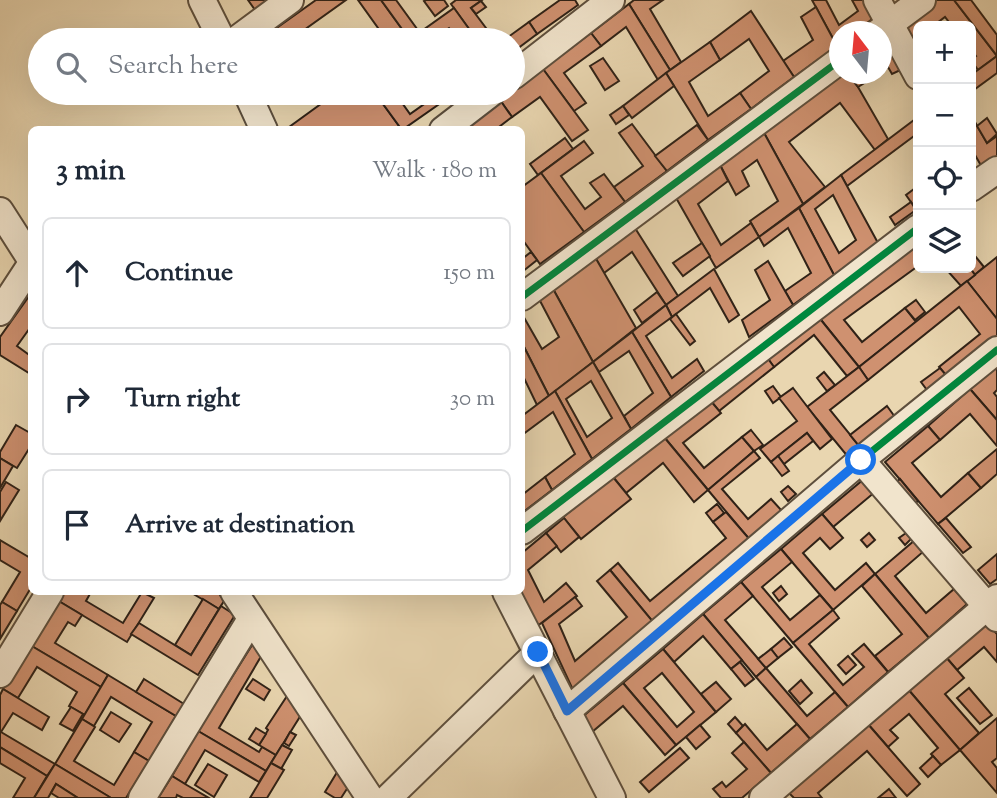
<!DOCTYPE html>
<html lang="en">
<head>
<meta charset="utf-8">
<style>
  :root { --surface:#fff; --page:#f6f6f7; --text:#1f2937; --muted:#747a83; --line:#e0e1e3 }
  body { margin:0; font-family:"Sorts Mill Goudy",serif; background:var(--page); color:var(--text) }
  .controls { position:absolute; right:21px; top:21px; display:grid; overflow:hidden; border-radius:10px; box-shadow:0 7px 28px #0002 }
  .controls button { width:63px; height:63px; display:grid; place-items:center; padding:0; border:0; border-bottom:2px solid var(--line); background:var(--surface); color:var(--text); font:35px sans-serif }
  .compass { position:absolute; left:829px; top:21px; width:63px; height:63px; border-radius:50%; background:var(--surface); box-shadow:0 7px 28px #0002; rotate:344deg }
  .stop { position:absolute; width:21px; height:21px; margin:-16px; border:5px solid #1a73e8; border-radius:50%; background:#fff }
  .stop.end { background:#1a73e8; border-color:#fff; box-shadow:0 2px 7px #0008 }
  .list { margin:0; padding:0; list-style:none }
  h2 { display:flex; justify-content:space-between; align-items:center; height:91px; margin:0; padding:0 28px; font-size:30px }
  h2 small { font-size:23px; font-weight:400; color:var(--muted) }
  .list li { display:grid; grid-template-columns:46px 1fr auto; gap:21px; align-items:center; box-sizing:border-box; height:112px; margin:0 14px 14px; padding:0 14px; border:2px solid var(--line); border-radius:10px }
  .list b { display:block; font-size:26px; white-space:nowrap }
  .list em { font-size:23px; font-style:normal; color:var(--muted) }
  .icon { flex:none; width:38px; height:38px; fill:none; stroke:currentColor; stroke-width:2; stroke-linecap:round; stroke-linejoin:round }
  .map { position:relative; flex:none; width:997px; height:798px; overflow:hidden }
  .search { position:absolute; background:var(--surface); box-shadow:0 7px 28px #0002; left:28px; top:28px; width:497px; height:77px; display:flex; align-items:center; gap:18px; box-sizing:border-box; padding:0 24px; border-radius:38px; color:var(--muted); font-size:26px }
  .panel { position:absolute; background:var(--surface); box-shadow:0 7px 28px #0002; left:28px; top:126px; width:497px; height:469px; border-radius:10px }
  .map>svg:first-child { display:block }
</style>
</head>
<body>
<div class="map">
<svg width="997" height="798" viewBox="0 0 997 798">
  <rect width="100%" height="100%" fill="#e9d6b0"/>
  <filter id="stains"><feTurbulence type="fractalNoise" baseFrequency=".00286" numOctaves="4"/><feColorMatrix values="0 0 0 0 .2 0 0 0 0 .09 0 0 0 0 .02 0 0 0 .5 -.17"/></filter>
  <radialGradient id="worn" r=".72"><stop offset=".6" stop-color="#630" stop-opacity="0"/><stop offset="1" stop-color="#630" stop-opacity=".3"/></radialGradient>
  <g fill="#cf9170" stroke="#302217" stroke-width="2" fill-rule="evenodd">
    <polygon points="248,0 270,0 255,10"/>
    <polygon points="316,0 346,0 290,40 277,40 271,32"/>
    <polygon points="358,0 381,0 410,40 375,40 383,35"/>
    <polygon points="381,0 396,0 420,33 410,40"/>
    <polygon points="426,0 444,0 448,6 435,16 424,1"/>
    <polygon points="456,0 482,0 471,8 495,40 477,40 451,4"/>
    <polygon points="560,0 575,0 578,5 537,34 529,22"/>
    <polygon points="634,0 663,0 650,9 681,62 670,70 629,4"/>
    <polygon points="812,0 826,0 839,25 858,11 852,0 869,0 877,15 856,32 839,32 839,44 837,46"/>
    <polygon points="936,0 954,0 997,56 978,70 971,60 976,56 971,50 971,26 952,26 945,17 933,26 918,26 918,52 901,26"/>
    <polygon points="954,0 971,0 997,35 997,56"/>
    <polygon points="481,1 486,7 476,14 471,8"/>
    <polygon points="629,4 670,70 658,80 626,27 601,46 591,33"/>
    <polygon points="816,7 837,46 794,77 783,61 813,40 801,17"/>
    <polygon points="454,8 477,40 459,40 449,28 432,40 409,40"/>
    <polygon points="751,11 794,77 751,109 740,93 769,71 749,39 720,60 710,42"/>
    <polygon points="529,22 537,34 513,52 513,40 504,40"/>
    <polygon points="591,33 601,46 564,73 586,103 574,111 543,69"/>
    <polygon points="891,39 907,67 892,74 888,67 881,72 881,46"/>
    <polygon points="710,42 720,60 689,82 708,116 740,93 751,109 708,140 666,73"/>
    <polygon points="997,56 997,73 971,92 971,75"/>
    <polygon points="603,58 619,81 605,90 590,66"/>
    <polygon points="543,69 588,130 572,141 540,97 512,117 500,100"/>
    <polygon points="666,73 674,86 632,118 623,106"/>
    <polygon points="843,74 848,74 858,87 888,139 875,150 840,103 789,142 825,187 803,204 763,131"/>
    <polygon points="848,74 879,74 858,87"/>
    <polygon points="311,93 336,93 319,104"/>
    <polygon points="336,93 375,93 402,130 285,130"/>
    <polygon points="375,93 395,93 410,114 440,93 445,100 402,130"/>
    <polygon points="500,100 512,117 495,130 460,130"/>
    <polygon points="623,106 629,115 616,124 610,115"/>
    <polygon points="971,115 987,143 997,136 997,159 983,169 971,148"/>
    <polygon points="918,117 918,133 847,186 841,175"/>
    <polygon points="987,118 997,134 987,143 977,126"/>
    <polygon points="632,124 667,171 625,202 614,187 643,166 619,133"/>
    <polygon points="697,125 708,140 667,171 655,156"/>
    <polygon points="763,131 803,204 759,237 750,221 778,201 757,160 742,171 749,186 736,195 719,163"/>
    <polygon points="565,138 573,149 538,175 530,164"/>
    <polygon points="584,141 593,153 561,176 585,209 601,197 590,183 604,174 625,202 584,232 541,173"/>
    <polygon points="719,163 728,181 698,204 721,245 751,223 759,237 716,268 675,196"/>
    <polygon points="541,173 584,232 540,264 522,239 522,187"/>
    <path d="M 841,175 L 878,243 L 834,275 L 799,208 ZM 833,195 L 856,240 L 839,253 L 815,209 Z"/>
    <polygon points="918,186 918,212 906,195"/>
    <polygon points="911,202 916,210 895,225 890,217"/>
    <polygon points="799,208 834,275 793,305 785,291 811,273 788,228 764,246 759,237"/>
    <polygon points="635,228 678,296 666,305 632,252 604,273 595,257"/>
    <polygon points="702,243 710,256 683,276 673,263"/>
    <polygon points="918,243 918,266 844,320 862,342 905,308 916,322 859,367 817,315"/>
    <polygon points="971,251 984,267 975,275 970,268"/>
    <polygon points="531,252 537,260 522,272 522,259"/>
    <polygon points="595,257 636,328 593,362 552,287"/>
    <polygon points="997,257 997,319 967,281"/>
    <polygon points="768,261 793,305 749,337 742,320 770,300 755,270"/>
    <polygon points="945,268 970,268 975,275 961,286"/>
    <polygon points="714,269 739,315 729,322 710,288 672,317 666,305"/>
    <polygon points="967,281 997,319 997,341 949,379 939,367 980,334 959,307 868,380 859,367"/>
    <polygon points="552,287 593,362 549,396 522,343 522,314 542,349 559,337 538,297"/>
    <polygon points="32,292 32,325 17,346 32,357 32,375 0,355 0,337"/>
    <polygon points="657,292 666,305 642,323 634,310"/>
    <polygon points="916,300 925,312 915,320 905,308"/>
    <polygon points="666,305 672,317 646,336 672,378 697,359 704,371 671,397 632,332"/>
    <polygon points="676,314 695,341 690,345 670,319"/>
    <polygon points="817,315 859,367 847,376 814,335 774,367 766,356"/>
    <polygon points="632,332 671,397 631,429 624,416 653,393 629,351 599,372 593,362"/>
    <polygon points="522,343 549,396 537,405 522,374"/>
    <polygon points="766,356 774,367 719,411 710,400"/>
    <path d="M 593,362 L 631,429 L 592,459 L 555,391 ZM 591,381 L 612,418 L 587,437 L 566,399 Z"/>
    <polygon points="859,367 868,380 830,410 861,448 849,458 807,407"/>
    <polygon points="997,367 997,390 994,393 997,397 997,420 970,389"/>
    <polygon points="940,368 946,375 927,390 921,382"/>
    <polygon points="824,372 835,385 827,391 817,378"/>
    <polygon points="773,386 781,397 773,403 765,391"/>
    <polygon points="793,388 832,439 820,449 807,433 771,462 760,449 797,421 779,398"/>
    <polygon points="970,389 997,420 997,446 970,414 940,440 928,426"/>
    <polygon points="555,391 592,459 552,490 545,477 575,454 553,412 522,435 522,416"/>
    <polygon points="710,400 721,413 683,443 704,468 742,437 754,451 708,490 664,437"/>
    <polygon points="887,406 895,417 859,446 850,435"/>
    <polygon points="16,425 32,434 32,444 17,468 0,458 0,452"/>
    <polygon points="928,426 940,440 912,463 941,497 968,473 981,488 938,524 885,462"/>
    <polygon points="751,430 763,445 754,451 742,437"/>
    <polygon points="807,433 813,441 784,464 778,456"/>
    <polygon points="664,437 708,490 694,502 663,463 626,493 613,477"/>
    <polygon points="997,449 997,474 981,488 968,473"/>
    <polygon points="754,451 760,458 722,489 748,519 771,499 782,511 749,539 708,490"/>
    <polygon points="778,456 789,471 782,476 771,462"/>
    <polygon points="0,458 13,466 0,488"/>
    <polygon points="545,477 552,490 522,513 522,495"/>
    <polygon points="613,477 631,499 581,539 563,517"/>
    <polygon points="864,479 875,492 833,527 822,514"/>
    <polygon points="900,479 918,501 910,508 892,486"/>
    <polygon points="6,482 19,490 0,521 0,492"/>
    <polygon points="788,486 796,494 788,501 781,492"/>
    <polygon points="717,504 724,513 713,522 706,513"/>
    <polygon points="726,512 751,541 653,622 610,570 618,563 650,601 726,538 713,522"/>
    <polygon points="822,514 843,538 830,549 820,538 803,553 835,590 866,563 875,574 833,610 781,549"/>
    <polygon points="564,518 579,537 561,552 546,533"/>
    <polygon points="946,518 971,547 963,553 938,524"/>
    <polygon points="546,533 557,546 528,570 544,602 566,583 577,596 536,627 519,592 522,592 522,553"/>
    <polygon points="869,533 875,540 867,547 861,540"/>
    <polygon points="906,533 911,539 905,545 899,538"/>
    <polygon points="0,540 32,559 32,586 17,611 2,602 20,572 0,560"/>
    <polygon points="915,540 924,551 895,576 926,613 954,589 967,604 929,638 875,574"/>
    <polygon points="781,549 792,562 762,587 790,620 820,595 833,610 793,643 741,582"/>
    <polygon points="997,554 997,579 990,584 978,570"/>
    <polygon points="610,570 654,623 573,690 542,623 575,597 582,606 559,624 575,661 627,617 597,581"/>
    <polygon points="875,574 929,638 888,672 875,656 902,634 862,586"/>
    <polygon points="741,582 753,596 725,620 766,668 756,677 703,614"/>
    <polygon points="781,586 787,594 779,601 773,593"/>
    <polygon points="62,592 91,592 86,601 123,623 142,592 154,598 127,642 57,600"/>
    <polygon points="190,592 218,592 224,601 219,609"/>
    <polygon points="203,599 219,609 191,655 175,645"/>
    <polygon points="57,600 82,615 75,626 68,622 55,643 108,675 101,687 30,645"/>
    <polygon points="2,602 17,611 0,639 0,605"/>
    <polygon points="221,606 235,615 198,675 131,634 139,623 191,655"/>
    <polygon points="833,610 839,618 809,644 843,685 864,667 852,654 864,644 888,672 848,707 793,643"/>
    <polygon points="703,614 742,660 731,669 703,636 674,662 663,649"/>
    <polygon points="985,621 997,634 997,662 984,647 957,670 945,656"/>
    <polygon points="784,638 792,647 778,658 771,649"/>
    <polygon points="254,642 263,653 219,728 259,752 262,747 276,755 266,771 198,731"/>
    <polygon points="30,645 101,687 85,715 69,706 77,692 37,667 18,698 3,689"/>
    <path d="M 663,649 L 716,712 L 676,745 L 623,683 ZM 662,673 L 694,712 L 677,727 L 644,688 Z"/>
    <polygon points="771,649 778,658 766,668 758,659"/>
    <polygon points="848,656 856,665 846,674 838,665"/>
    <polygon points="945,656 964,678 945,694 979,733 960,750 907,688"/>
    <polygon points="740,662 754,679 745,686 731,669"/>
    <polygon points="766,668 807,716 835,692 848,707 810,739 756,677"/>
    <polygon points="108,675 176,716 149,761 134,752 152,722 111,697 94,726 82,719"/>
    <polygon points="144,679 184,704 176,716 136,692"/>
    <polygon points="253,679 270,690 264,700 246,689"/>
    <polygon points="801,680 812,693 800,704 789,691"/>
    <polygon points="716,682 731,699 716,712 701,694"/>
    <polygon points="623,683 676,745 665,755 623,706 592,732 581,718"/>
    <polygon points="907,688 960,750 941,765 931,754 938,748 909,714 890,730 898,738 888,747 867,723"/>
    <polygon points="969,688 992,715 980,724 957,698"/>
    <polygon points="3,689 49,717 42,730 13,713 1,732 55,764 47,776 0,747 0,695"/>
    <polygon points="287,696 301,715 276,755 259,745 268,730 266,728"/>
    <polygon points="71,707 83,714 73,731 60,724"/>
    <polygon points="111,712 131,724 119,742 100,730"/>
    <polygon points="735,717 743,726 736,733 728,724"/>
    <polygon points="997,718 997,758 992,762 997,768 997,793 960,750"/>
    <polygon points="82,719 95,727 74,761 114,785 134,752 149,761 126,798 111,798 55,764"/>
    <polygon points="867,723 920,784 907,796 867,751 818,793 822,798 794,798 787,791"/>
    <polygon points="745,724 767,750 797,724 810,739 771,773 736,733"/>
    <polygon points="700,725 710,737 696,749 686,737"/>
    <polygon points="256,728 266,734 259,745 249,739"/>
    <polygon points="198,731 266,771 259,782 205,750 185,784 172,776"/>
    <polygon points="290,732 296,735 289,746 284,743"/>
    <polygon points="744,742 771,773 742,798 721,798 713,789 722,782 726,787 747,769 732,753"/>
    <polygon points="282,745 292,750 281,769 271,763"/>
    <polygon points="0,747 47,776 34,798 13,798 25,778 0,763"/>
    <polygon points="680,748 689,758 649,792 640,782"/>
    <polygon points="933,756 941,765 928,777 920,768"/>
    <polygon points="271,763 284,770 267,798 250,798"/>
    <polygon points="55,764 108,796 111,798 78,798 56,784 48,798 34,798"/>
    <polygon points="208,764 227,775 214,797 195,785"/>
    <polygon points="339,769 352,781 341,798 335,798 325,792"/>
    <polygon points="172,776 185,784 209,798 183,798 177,795 176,798 158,798"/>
    <polygon points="56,784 78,798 59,798 51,793"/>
    <polygon points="889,789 896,798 878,798"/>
  </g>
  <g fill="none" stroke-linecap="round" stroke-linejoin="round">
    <defs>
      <g id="minor">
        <polyline points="202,0 222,40"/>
        <polyline points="877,0 918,76"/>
        <polyline points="879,32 922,0"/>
        <polyline points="236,40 290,0"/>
        <polyline points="513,76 611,0"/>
        <polyline points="247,93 264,130"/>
        <polyline points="443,130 491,93"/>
        <polyline points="971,188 997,170"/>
        <polyline points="0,211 32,261"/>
        <polyline points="522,297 839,61"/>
        <polyline points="0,312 32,263"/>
        <polyline points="861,460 997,618"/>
        <polyline points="522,531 918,228"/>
        <polyline points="234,592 370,798"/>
        <polyline points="506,592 612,798"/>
        <polyline points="0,674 50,592"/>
        <polyline points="567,711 861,460 997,350"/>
        <polyline points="142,798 251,619"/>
        <polyline points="388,798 538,652"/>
        <polyline points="763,798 997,598"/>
      </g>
    </defs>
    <use href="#minor" stroke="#5e4f3d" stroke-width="30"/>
    <use href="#minor" stroke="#f1e4cc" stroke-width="26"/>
    <defs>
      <g id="cycleway">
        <polyline points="522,297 839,61"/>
        <polyline points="522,531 918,228"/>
        <polyline points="567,711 861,460 997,350"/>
      </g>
    </defs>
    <use href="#cycleway" stroke="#f1e4cc" stroke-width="11"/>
    <use href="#cycleway" stroke="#00873e" stroke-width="7"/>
  </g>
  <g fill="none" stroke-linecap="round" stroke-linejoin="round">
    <polyline stroke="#1a73e8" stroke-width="9" points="538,652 567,711 861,460"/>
  </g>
  <rect width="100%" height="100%" filter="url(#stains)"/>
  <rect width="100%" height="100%" fill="url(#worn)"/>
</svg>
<div class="controls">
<button>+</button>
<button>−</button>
<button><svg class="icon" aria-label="locate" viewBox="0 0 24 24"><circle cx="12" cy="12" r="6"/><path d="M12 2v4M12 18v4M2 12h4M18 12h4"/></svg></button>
<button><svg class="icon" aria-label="layers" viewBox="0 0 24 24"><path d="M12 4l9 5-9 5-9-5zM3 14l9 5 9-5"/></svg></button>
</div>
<svg class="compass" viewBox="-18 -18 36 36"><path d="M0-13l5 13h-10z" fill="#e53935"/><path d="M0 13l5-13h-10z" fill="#747a83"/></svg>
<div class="stop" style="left:861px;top:460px"></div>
<div class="stop end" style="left:538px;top:652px"></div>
<div class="search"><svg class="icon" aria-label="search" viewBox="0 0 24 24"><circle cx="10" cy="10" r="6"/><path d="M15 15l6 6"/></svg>Search here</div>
<section class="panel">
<h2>3 min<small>Walk · 180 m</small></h2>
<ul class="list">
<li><svg class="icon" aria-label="ahead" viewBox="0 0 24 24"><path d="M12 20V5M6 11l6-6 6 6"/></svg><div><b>Continue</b></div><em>150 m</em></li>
<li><svg class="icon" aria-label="right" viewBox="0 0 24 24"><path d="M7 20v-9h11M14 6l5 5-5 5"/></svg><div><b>Turn right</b></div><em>30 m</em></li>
<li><svg class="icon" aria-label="arrive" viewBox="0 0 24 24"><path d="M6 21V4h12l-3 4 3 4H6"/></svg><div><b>Arrive at destination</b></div></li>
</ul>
</section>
</div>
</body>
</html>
